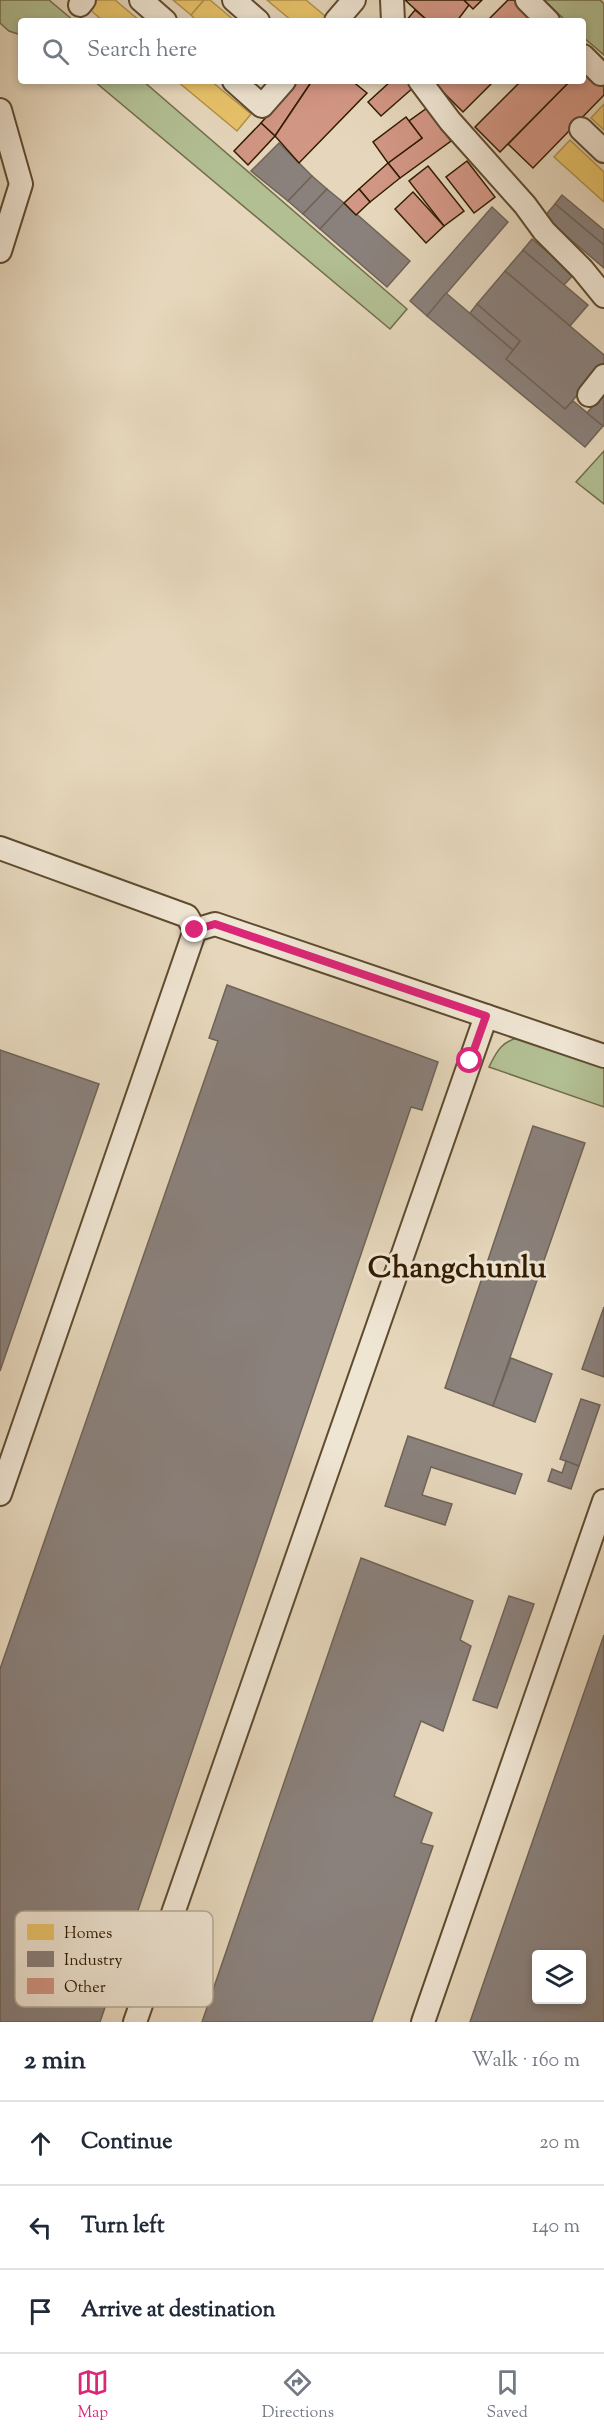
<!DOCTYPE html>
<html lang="en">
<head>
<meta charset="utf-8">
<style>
  :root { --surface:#fff; --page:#f2f2f3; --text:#1f2937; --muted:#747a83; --line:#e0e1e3; --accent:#db2777 }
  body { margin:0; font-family:"Sorts Mill Goudy",serif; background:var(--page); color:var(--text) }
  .controls { position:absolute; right:18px; bottom:18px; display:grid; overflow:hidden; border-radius:6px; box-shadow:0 3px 9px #0003 }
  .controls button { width:54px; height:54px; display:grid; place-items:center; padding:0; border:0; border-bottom:2px solid var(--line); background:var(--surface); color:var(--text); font:30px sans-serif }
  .stop { position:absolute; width:18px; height:18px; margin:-14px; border:4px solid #db2777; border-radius:50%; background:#fff }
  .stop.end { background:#db2777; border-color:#fff; box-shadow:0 2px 6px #0008 }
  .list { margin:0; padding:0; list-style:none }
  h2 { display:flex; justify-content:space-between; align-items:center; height:78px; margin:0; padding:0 24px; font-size:26px }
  h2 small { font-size:20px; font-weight:400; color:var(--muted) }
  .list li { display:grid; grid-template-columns:39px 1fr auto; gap:18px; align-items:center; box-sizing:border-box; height:84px; padding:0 24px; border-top:2px solid var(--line) }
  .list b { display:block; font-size:22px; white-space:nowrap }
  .list em { font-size:20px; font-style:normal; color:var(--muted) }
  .icon { flex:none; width:33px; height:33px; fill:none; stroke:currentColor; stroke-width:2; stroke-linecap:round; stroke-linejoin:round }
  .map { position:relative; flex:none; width:604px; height:2022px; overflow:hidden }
  .search { position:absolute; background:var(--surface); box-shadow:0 3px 9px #0003; left:18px; right:18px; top:18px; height:66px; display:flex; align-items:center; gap:15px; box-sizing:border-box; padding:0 21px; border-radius:6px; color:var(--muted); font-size:22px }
  .sheet { height:330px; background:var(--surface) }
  nav { display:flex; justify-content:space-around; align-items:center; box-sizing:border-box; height:84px; border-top:2px solid var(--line); background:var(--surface); font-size:16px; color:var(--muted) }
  nav a { display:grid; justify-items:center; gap:3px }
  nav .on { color:var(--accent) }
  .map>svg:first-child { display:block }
</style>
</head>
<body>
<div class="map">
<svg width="604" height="2022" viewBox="0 0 604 2022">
  <rect width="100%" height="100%" fill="#e6d7bc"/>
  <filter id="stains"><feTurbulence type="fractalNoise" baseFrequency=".00333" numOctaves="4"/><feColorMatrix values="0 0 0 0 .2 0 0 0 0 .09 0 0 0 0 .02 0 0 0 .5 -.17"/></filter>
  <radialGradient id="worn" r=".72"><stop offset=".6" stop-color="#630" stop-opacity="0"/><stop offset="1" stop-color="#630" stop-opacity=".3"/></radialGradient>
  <g fill="#b2bf93" stroke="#726e4a" stroke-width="1.5">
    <polygon points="0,0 49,0 74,21 21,21 21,35 9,31 0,23"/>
    <polygon points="544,0 600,0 604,4 604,55 583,37 583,21 566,21"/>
    <polygon points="94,81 143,81 407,309 390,329"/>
    <polygon points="604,451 604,504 576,482"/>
    <path d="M 522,1037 L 604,1065 L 604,1107 L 489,1067 C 497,1050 503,1040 522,1037 Z"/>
  </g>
  <g fill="#e9c46a" stroke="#b2924a" stroke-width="1.5">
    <polygon points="93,0 115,0 140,21 103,21 87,7"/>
    <polygon points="173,0 204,0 191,15"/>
    <polygon points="204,0 210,0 235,21 197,21 191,15"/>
    <polygon points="267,0 306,0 331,21 292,21"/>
    <polygon points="177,81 211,81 251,114 237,131"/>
    <polygon points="604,104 604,130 591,118"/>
    <polygon points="570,140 604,172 604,202 554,157"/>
  </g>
  <g fill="#8a817c" stroke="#706357" stroke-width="1.5" fill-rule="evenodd">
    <polygon points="279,143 312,176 288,201 251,171"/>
    <polygon points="312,176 327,189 303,214 288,201"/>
    <polygon points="327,189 344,203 320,229 303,214"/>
    <polygon points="562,195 604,230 604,245 555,204"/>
    <polygon points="344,203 410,261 387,287 320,229"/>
    <polygon points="555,204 604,245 604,268 544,217"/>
    <polygon points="492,207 508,222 427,316 410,301"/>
    <polygon points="532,239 574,274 564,285 523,250"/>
    <polygon points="523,250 588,305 570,326 505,271"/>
    <polygon points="505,271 604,355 604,365 565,409 506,359 520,341 477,304"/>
    <polygon points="446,293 513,350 506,359 565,409 573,401 603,426 585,447 427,316"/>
    <polygon points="477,304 520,341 513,350 470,313"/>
    <polygon points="604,393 604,425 603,426 587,413"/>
    <polygon points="227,985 438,1062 422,1110 411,1107 100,2022 0,2022 0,1669 218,1041 209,1038"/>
    <polygon points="0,1050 99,1084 0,1371"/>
    <polygon points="533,1126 585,1143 493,1406 445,1388"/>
    <polygon points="604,1307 604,1377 582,1369"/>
    <polygon points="511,1358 552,1374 535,1422 493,1406"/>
    <polygon points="581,1399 600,1405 579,1466 560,1459"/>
    <polygon points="408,1436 522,1474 515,1494 431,1467 422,1495 452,1504 445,1525 385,1506"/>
    <polygon points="566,1461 579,1466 571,1489 548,1481 552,1469 562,1473"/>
    <polygon points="361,1558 473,1601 460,1640 471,1646 443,1731 421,1721 394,1796 432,1813 421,1843 433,1846 372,2022 202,2022"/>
    <polygon points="509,1596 534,1604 497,1708 473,1700"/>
    <path d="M 604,1635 L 604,2022 L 470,2022 ZM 536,1954 L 582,1954 L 582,2000 L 536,2000 Z"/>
  </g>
  <g fill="#d29684" stroke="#321c00" stroke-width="1.5">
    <polygon points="405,0 464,0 469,5 457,21 428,21"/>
    <polygon points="464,0 482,0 473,9"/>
    <polygon points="508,0 514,0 535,21 487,21"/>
    <polygon points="415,10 428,21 406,21"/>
    <polygon points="584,66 604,85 604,95 533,168 508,144 570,81 583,81"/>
    <polygon points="298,81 312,81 275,136 261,123"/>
    <polygon points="312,81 352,81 367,93 299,163 275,136"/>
    <polygon points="391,81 409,81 414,87 381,116 368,102"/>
    <polygon points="432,81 494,81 463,112"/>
    <polygon points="521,81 570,81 500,152 475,127"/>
    <polygon points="427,108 451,141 400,178 388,163 422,138 409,121"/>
    <polygon points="406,117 422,138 388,163 373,142"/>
    <polygon points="261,123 275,136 248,165 234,151"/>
    <polygon points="467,161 495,197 474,213 446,177"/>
    <polygon points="388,163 400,178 370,202 359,189"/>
    <polygon points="428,166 464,211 444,226 409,181"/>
    <polygon points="359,189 370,202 356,215 344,203"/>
    <polygon points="413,192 444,226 426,243 395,209"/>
  </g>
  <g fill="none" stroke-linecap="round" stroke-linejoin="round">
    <defs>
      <g id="minor">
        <polyline points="141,0 165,21"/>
        <polyline points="234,0 258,21"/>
        <polyline points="392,0 393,21"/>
        <polyline points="527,0 548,21"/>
        <polyline points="80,5 84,0"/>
        <polyline points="336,21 354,0"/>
        <polyline points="583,56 601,74"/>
        <polyline points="234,81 262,106 284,81"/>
        <polyline points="420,81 450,121 525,205 544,231 582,269 604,296"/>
        <polyline points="0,110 21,184 0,251"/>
        <polyline points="581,129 604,151"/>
        <polyline points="589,395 604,376"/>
        <polyline points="0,848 187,916 195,930"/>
        <polyline points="195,930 215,924 604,1056"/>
        <polyline points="0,1494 195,930"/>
        <polyline points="135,2022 486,1016"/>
        <polyline points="423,2022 604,1501"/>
      </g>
    </defs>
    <use href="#minor" stroke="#5f4b2f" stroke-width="26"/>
    <use href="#minor" stroke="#efe5d3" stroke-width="22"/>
  </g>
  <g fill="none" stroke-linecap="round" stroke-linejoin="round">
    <polyline stroke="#db2777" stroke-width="8" points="195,930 215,924 486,1016 470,1061"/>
  </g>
  <g text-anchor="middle" stroke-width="6" stroke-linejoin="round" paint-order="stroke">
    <g font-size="30" font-weight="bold" fill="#321c00" stroke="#efe5d3">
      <text x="457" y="1277">Changchunlu</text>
    </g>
  </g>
  <rect x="15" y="1911" width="198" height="96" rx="9" fill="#efe5d3" stroke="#b6a994" stroke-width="1.5"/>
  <rect x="27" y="1924" width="27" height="16" fill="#e9c46a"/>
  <rect x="27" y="1951" width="27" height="16" fill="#8a817c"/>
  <rect x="27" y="1978" width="27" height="16" fill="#d29684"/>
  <g font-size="16" fill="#321c00">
    <text x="64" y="1938">Homes</text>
    <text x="64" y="1965">Industry</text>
    <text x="64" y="1992">Other</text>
  </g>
  <rect width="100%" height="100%" filter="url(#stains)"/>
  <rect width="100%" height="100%" fill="url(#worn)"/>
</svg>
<div class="controls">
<button><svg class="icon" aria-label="layers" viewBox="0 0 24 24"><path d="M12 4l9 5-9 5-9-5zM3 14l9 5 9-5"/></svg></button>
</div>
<div class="stop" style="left:470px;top:1061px"></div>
<div class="stop end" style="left:195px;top:930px"></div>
<div class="search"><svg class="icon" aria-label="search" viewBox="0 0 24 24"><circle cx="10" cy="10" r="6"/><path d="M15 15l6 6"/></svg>Search here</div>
</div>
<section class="sheet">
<h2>2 min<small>Walk · 160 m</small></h2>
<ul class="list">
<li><svg class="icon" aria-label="ahead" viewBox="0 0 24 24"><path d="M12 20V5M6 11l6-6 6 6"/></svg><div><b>Continue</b></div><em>20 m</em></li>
<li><svg class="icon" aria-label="left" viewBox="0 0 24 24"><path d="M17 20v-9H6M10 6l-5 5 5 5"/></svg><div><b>Turn left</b></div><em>140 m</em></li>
<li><svg class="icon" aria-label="arrive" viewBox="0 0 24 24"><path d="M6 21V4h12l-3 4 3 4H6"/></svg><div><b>Arrive at destination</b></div></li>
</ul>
</section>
<nav>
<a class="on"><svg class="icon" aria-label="map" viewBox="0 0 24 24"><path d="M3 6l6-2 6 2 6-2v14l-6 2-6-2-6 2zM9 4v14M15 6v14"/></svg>Map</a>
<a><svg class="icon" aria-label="directions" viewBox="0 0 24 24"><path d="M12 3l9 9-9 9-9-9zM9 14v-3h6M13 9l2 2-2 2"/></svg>Directions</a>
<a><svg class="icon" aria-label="saved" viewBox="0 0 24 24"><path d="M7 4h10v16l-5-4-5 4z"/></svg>Saved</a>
</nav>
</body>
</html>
